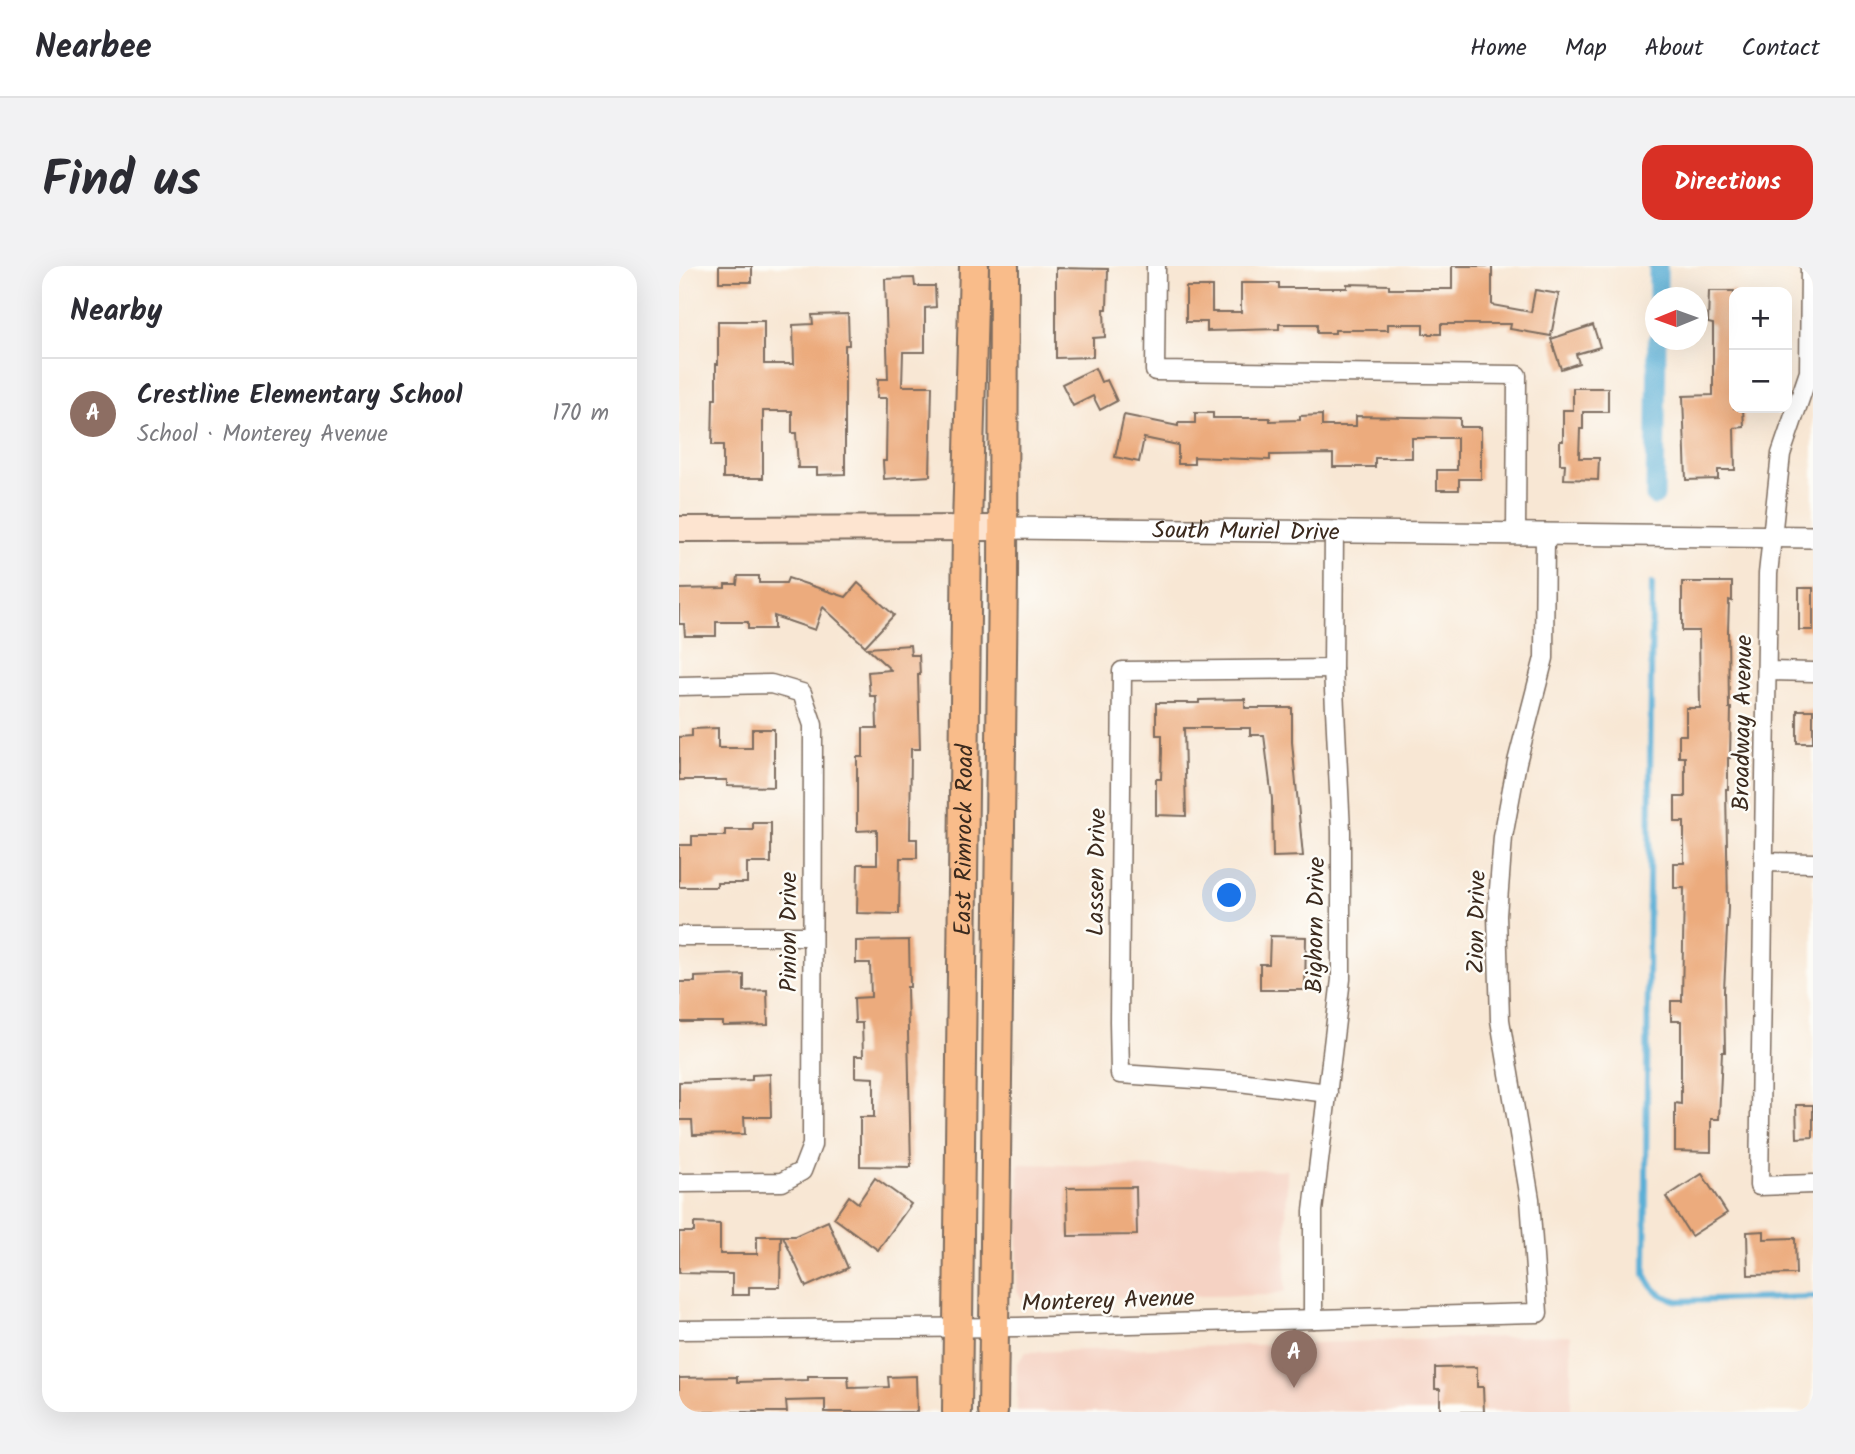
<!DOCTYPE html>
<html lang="en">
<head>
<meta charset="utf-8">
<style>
  :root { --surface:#fff; --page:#f2f2f3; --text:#2b2b33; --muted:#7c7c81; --line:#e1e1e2; --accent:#d93025 }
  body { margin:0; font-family:Kalam,sans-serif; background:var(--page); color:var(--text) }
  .controls { position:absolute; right:21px; top:21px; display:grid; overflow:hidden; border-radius:14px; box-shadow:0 7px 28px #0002 }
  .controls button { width:63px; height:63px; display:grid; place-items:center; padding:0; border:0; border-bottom:2px solid var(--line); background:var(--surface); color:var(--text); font:35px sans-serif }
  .compass { position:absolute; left:966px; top:21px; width:63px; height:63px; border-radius:50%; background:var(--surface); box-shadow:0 7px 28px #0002; rotate:269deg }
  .you { position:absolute; left:551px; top:630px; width:24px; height:24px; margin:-18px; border:5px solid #fff; border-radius:50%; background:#1a73e8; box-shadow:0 0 0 10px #1a73e833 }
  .badge { display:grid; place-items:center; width:46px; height:46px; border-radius:50%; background:var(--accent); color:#fff; font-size:23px; font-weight:700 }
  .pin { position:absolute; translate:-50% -58px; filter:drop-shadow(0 2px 4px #0008) }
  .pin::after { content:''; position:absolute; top:37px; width:24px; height:21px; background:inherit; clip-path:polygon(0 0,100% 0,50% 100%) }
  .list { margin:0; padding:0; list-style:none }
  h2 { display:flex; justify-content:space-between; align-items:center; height:91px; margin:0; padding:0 28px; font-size:30px }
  h2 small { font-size:23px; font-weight:400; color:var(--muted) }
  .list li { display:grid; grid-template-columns:46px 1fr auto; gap:21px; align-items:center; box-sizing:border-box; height:112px; padding:0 28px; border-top:2px solid var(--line) }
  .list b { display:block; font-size:26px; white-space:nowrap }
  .list p { margin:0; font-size:23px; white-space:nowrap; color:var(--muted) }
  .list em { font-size:23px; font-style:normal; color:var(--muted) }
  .map { position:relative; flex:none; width:1134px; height:1146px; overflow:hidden; border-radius:21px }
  header { display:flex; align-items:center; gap:42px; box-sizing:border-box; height:98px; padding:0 35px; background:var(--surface); border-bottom:2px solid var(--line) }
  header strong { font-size:33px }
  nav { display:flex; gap:38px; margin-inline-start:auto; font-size:24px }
  .intro { display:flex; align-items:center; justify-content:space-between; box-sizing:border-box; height:168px; padding:0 42px }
  h1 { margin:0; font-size:49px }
  .button { padding:18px 32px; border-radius:21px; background:var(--accent); color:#fff; font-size:24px; font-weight:700 }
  main { display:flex; gap:42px; padding:0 42px }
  aside { flex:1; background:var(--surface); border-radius:21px; box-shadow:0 7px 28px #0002 }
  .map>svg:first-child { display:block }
</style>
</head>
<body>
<header>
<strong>Nearbee</strong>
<nav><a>Home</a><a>Map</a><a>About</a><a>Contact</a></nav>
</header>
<div class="intro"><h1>Find us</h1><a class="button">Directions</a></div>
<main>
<aside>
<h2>Nearby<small></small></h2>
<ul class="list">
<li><span class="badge" style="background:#8d6e63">A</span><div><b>Crestline Elementary School</b><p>School · Monterey Avenue</p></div><em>170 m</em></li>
</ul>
</aside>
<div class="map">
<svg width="1134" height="1146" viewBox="0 0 1134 1146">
  <rect width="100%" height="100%" fill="#fdfcf7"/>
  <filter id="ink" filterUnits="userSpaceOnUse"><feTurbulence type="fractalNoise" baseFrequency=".0143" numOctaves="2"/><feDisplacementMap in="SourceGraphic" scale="14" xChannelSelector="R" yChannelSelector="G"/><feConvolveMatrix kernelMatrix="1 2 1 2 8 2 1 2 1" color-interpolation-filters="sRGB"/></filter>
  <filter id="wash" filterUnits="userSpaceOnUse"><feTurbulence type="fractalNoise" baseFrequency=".00686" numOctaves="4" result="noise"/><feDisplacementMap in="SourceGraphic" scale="28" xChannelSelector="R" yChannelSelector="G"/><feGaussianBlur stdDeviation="1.57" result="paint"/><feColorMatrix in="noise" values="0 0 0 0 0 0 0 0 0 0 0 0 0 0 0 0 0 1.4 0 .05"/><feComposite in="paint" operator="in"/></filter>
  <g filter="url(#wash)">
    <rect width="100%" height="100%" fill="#f8e7d4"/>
    <g fill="#f5d2c3">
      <polygon points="340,898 608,904 606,1025 594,1029 343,1033 338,1024"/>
      <polygon points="892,1069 892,1146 338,1146 338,1097 347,1086"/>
    </g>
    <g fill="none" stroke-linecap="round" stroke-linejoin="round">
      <path stroke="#5aafd6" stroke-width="6" d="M 973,317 L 966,1008 C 974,1025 981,1030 999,1035 L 1134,1031"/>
      <g stroke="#5aafd6" stroke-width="19">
        <polyline points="979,32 979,0"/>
        <polyline points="976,230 978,74"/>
      </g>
    </g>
    <g id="blocks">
      <g fill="#ecab7d">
        <rect x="40" y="0" width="33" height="16"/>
        <polygon points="773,0 813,0 813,39 852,46 856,24 880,28 872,70 831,63 832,58 762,58 762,68 744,68 744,58 709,58 709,64 656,64 656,67 638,67 638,58 600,58 600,63 528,65 528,56 507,56 507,21 533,21 533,46 562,46 562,17 600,17 600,22 668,22 668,18 710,19 710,23 773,23"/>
        <polygon points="377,2 429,3 428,43 425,43 426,71 414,72 414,91 377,92"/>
        <polygon points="235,12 236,20 256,20 257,41 246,42 246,86 224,86 223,120 253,120 251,210 205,213 204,195 207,195 208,132 198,132 199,113 209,113 206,13"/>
        <polygon points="1030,25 1055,25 1055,142 1064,142 1065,161 1055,162 1056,204 1039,204 1039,213 1007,214 1004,130 1034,129 1034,58 1029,57"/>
        <polygon points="169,48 170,79 166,79 166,208 138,209 138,202 119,202 117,167 113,167 113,145 84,145 84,212 44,212 44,179 33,179 34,133 37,133 37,98 39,98 39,55 85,55 85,98 115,98 114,59 134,58 133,49"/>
        <polygon points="914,59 921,81 897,88 900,97 882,103 872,73"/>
        <polygon points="416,102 422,116 428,114 438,135 421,144 414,130 394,140 383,118"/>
        <polygon points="894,122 929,122 929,146 904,146 904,163 901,163 900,192 920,192 919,214 885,213 886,198 881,198 881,175 884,175 884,144 894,144"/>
        <polygon points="516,147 534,147 534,152 591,152 591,155 621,154 621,150 643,149 643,160 677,160 677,150 781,152 781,161 802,161 802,213 780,213 780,224 758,224 758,204 778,204 778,172 733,172 733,192 696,192 696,201 654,201 654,188 591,189 591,194 515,191 515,198 499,198 499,179 465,172 460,196 436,191 445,149 499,160 499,157 516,157"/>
        <polygon points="59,310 80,310 80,317 107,317 109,312 167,331 179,317 215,349 186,380 144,341 136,364 95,350 95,363 69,363 69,356 37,356 37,370 6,370 5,358 0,358 0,323 46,322 46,318 58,318"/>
        <polygon points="1003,316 1053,316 1053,335 1050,334 1049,365 1050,442 1052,442 1051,492 1049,492 1049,523 1047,523 1049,642 1045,725 1046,786 1043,786 1040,853 1032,853 1032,886 996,885 996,837 1002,838 1002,755 992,755 992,735 1003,735 1005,622 995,622 995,597 1005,597 1005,556 996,556 996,531 1006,531 1006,491 1000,491 1000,469 1007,469 1007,442 1021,442 1020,365 1003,365"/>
        <rect x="1120" y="322" width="14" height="42"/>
        <polygon points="231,379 232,389 240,389 241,409 239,409 241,483 232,483 231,573 238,573 238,592 221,592 220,648 178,647 179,598 198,598 198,564 178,565 178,491 184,491 184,462 198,462 197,430 191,430 189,406 212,404 188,382"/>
        <polygon points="566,433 566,442 613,442 613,476 624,590 594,591 593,533 585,469 571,469 571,462 505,462 507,550 477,549 477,513 482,513 483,487 483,469 477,469 477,437 520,437 520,434"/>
        <rect x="1118" y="444" width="16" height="33"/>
        <polygon points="39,462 39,482 73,482 73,463 95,463 95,521 48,520 48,514 0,514 0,471 13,470 13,463"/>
        <polygon points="74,557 92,557 92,597 68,597 68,617 38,617 38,621 0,621 0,579 13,579 13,570 46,570 46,564 74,564"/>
        <polygon points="591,670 627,671 626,724 581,724 581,698 590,698"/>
        <polygon points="230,674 231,721 228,721 232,901 181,900 181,851 195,851 195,812 176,811 176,790 184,790 183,757 176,757 175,732 192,731 191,697 177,697 177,675"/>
        <polygon points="65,709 65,725 88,724 89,759 44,760 44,756 0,756 0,716 16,716 16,711"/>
        <polygon points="91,808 92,851 65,851 66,868 14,869 13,854 0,854 0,816 73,814 73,809"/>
        <polygon points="1117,839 1134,839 1134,871 1118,872"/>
        <polygon points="1023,908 1048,947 1012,970 987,931"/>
        <polygon points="196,912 232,938 199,984 155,952 170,930 179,937"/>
        <polygon points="457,921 458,969 389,970 388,922"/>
        <polygon points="149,955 169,1002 127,1021 104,970 116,970"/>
        <polygon points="15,957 41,958 41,988 78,988 78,970 102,970 101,1021 70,1021 70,1029 53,1029 53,1008 0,1007 0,966 15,966"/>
        <polygon points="1085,965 1085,973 1116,972 1117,1008 1069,1009 1068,966"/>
        <polygon points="798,1101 798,1121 804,1121 805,1146 761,1146 761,1123 756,1123 756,1102"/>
        <polygon points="129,1110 169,1110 170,1122 210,1121 209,1111 237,1110 238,1146 146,1146 146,1134 107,1135 108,1146 0,1146 0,1112 58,1111 58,1116 129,1114"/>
      </g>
    </g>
  </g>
  <g filter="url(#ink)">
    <use href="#blocks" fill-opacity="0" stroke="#7d6c5e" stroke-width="2"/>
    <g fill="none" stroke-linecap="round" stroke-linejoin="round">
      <defs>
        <g id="minor">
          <polyline points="477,0 476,105 838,109 837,267"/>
          <polyline points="1131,0 1130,106 1102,188 1089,308 1080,920 1134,918"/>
          <polyline points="1088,405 1134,406"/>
          <polyline points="0,420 92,418 123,427 134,459 133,879 123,905 103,916 0,917"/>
          <polyline points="1085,596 1134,597"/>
          <polyline points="0,670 133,670"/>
          <polyline points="649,827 560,816 441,808 440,755 443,405 654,403"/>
          <polyline points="634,1053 634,945 662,713 662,565 654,403 655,265"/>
          <polyline points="0,1064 339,1061 859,1047 851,933 821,754 818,649 824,571 838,496 865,392 866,267"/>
        </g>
        <g id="tertiary">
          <path id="s1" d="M 324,262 L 1134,271"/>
        </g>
        <polyline id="secondary" points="0,263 324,262"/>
        <g id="primary">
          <path id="s2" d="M 278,1146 L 288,261 L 295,0"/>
          <polyline points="314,1146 324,310 325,0"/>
        </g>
      </defs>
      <use href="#minor" stroke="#7d6c5e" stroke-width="21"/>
      <use href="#tertiary" stroke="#7d6c5e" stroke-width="24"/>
      <use href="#secondary" stroke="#7d6c5e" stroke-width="28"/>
      <use href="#primary" stroke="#7d6c5e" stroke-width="32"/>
      <use href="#minor" stroke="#fff" stroke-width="18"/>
      <use href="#tertiary" stroke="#fff" stroke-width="21"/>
      <use href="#secondary" stroke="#fde4d0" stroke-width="24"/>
      <use href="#primary" stroke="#f9bc8a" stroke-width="28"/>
    </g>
  </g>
  <g text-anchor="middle" stroke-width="5" stroke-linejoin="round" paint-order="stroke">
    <g font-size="24" fill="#3b2a1e" stroke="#fdfcf7">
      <text dy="8" stroke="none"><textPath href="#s1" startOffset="243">South Muriel Drive</textPath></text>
      <text transform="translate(1063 457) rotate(-89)" y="8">Broadway Avenue</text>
      <text dy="8" stroke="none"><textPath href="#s2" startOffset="572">East Rimrock Road</textPath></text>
      <text transform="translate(417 606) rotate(-89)" y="8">Lassen Drive</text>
      <text transform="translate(797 656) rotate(-89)" y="8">Zion Drive</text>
      <text transform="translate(636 659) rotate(-89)" y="8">Bighorn Drive</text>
      <text transform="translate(109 666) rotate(-90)" y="8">Pinion Drive</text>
      <text transform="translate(429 1034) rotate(-2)" y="8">Monterey Avenue</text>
    </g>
  </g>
</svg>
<div class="controls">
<button>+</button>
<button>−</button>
</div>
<svg class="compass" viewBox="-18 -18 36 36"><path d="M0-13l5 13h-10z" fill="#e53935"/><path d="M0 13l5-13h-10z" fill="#7c7c81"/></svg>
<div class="you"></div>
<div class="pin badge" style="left:615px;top:1122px;background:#8d6e63">A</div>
</div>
</main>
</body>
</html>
